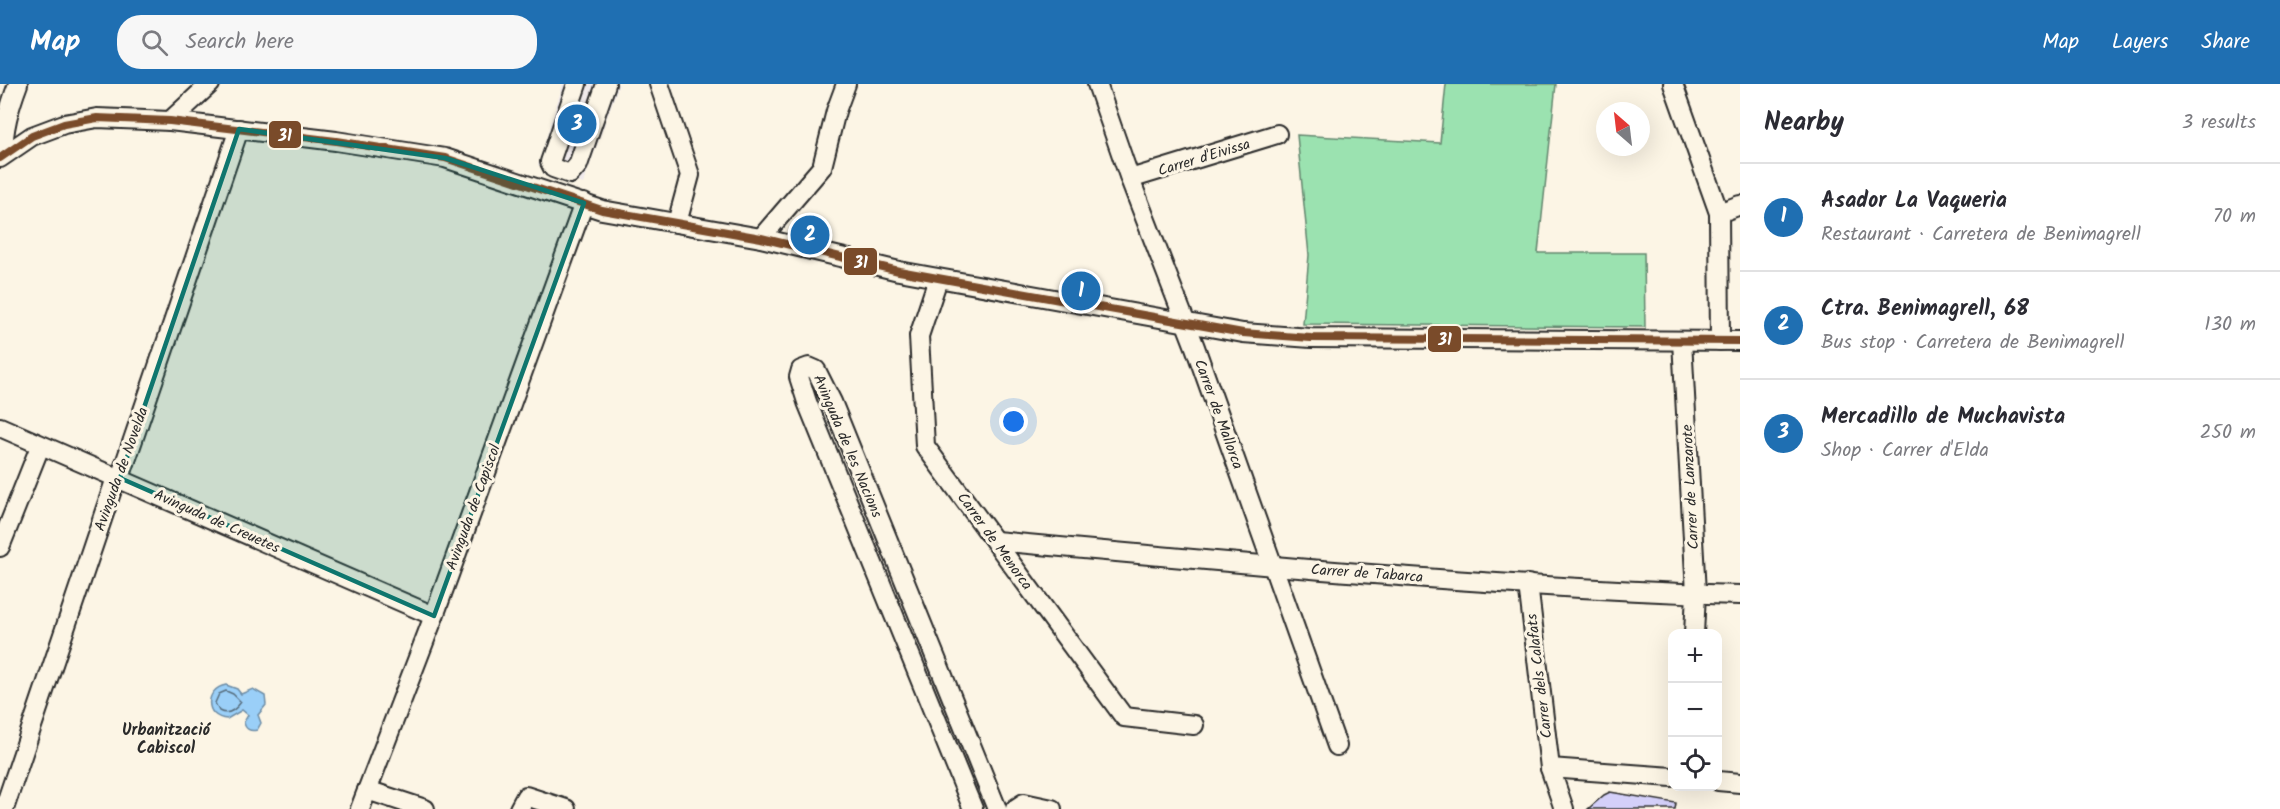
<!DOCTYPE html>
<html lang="en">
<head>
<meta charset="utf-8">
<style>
  :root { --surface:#fff; --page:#f7f7f7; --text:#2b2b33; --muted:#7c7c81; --line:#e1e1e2; --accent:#1f6fb2 }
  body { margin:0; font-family:Kalam,sans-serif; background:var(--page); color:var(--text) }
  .controls { position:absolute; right:18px; bottom:18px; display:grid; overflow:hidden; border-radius:12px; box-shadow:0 6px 24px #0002 }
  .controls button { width:54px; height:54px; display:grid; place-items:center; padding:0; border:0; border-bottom:2px solid var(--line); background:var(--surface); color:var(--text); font:30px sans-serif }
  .compass { position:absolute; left:1596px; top:18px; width:54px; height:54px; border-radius:50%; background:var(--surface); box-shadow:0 6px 24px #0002; rotate:332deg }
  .you { position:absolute; left:1014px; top:338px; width:21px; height:21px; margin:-15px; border:4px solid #fff; border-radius:50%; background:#1a73e8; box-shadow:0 0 0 9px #1a73e833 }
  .badge { display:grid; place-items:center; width:39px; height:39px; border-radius:50%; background:var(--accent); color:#fff; font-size:20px; font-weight:700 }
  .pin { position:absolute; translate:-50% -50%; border:3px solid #fff; box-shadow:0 2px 6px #0006 }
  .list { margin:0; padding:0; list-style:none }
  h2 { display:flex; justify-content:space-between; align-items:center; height:78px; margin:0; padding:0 24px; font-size:26px }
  h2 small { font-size:20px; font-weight:400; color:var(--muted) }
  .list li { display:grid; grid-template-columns:39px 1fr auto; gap:18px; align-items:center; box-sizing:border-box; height:108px; padding:0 24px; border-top:2px solid var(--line) }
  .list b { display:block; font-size:22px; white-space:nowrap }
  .list p { margin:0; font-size:20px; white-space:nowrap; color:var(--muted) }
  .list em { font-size:20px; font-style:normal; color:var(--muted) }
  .icon { flex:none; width:33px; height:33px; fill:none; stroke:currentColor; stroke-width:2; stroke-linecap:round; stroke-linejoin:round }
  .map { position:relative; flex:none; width:1740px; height:725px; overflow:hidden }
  header { display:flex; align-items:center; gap:36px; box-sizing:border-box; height:84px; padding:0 30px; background:var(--accent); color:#fff }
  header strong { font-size:28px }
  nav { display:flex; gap:33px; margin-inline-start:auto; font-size:21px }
  .search { width:420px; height:54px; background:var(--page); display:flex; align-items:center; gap:15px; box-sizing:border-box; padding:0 21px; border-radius:24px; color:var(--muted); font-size:22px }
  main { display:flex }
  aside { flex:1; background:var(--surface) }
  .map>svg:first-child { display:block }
</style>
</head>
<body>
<header>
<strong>Map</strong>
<div class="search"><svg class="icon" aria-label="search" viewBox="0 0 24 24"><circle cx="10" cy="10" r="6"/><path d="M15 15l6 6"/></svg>Search here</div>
<nav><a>Map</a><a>Layers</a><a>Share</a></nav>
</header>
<main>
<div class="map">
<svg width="1740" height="725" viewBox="0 0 1740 725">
  <rect width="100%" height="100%" fill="#fcf5e5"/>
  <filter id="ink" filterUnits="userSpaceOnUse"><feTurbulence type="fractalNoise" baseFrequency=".0167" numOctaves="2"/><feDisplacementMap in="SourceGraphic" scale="12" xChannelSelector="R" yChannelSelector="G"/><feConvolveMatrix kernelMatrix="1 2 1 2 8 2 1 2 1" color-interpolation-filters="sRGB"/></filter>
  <g filter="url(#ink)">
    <polygon fill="#f0eaeb" points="563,0 619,0 583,100 538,81"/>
    <polygon fill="#9be2b0" stroke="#63866e" stroke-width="1.5" points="1446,0 1556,0 1538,169 1644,169 1645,243 1303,240 1309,171 1297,51 1440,59"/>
    <path fill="#9acff8" stroke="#6e8da6" stroke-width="1.5" d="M 226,601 L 237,605 L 241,610 L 253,605 L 265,612 L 266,621 L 258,631 L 261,639 L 257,646 C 250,648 245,645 244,638 L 248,631 L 242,626 L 227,635 C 204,634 204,605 226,601 Z"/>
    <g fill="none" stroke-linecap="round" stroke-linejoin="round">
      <path stroke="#576d7d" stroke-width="1.5" d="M 226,607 L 233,610 L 241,618 C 236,625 228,632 219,627 L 215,619 L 219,610 Z"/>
    </g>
    <polygon fill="#d4d0f9" stroke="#2b2b2b" stroke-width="1.5" points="1610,708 1676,719 1675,725 1588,725 1604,711"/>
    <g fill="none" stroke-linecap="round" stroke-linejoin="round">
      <defs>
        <g id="minor">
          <polyline points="577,0 550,78 553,84 570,90 578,81 606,0"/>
          <polyline points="659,0 690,91 677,139"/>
          <polyline points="1097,0 1130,95 1195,263 1337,662"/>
          <polyline points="1673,0 1719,129 1720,257"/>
          <polyline points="170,37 210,0"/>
          <path d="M 3,71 C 3,45 9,24 18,0"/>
          <polyline points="0,74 32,52 64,40 97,34 170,37 336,57 445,74 602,126 761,154 899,187 1243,249 1311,254 1740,257"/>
          <polyline points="1130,95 1277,50"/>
          <polyline points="1719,129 1740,121"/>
          <polyline points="761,154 822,83 836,27 846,0"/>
          <polyline points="938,195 919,252 925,362 1124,633 1194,641"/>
          <polyline points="1682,257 1696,509 1694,550"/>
          <polyline points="0,343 434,532"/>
          <path d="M 995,457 C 1243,480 1491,503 1740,511"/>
          <polyline points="0,463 39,365 38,361"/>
          <polyline points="1528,500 1550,684 1564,725"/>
          <polyline points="1550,684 1672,693"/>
          <polyline points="1718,697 1740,699"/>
          <polyline points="367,706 425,725"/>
          <polyline points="4,725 114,400 120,394 239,45"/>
          <polyline points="360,725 434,532 584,119"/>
          <polyline points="519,725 526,712 566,725"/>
          <polyline points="973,725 807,318 799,293 801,286 809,283 816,286 832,318 997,725"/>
          <polyline points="1015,725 1024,719 1052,725"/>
        </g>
      </defs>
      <use href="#minor" stroke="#2b2b2b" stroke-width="22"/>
      <use href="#minor" stroke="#fcf5e5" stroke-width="18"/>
      <defs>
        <polyline id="bus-1" points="0,74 32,52 64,40 97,34 170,37 336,57 445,74 602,126 761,154 899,187 1243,249 1311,254 1740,257"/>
      </defs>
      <use href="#bus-1" stroke="#fcf5e5" stroke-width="12"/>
      <use href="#bus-1" stroke="#7a4b2a" stroke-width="8"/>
    </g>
  </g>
  <path fill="#0f766e" fill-opacity="0.2" stroke="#0f766e" stroke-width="4.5" stroke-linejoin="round" d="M 239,45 L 445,74 L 584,119 L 434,532 L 120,394 Z"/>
  <g text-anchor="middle" stroke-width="6" stroke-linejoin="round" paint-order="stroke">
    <g font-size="15" fill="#2b2b2b" stroke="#fcf5e5">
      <text transform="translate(1204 73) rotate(-17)" y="5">Carrer d'Eivissa</text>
      <text transform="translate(1219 330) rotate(70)" y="5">Carrer de Mallorca</text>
      <text transform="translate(848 362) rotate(67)" y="5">Avinguda de les Nacions</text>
      <text transform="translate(121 385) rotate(-70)" y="5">Avinguda de Novelda</text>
      <text transform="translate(1690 403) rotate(-93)" y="5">Carrer de Lanzarote</text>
      <text transform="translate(473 423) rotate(-70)" y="5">Avinguda de Capiscol</text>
      <text transform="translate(217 437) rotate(24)" y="5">Avinguda de Creuetes</text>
      <text transform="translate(995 457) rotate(54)" y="5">Carrer de Menorca</text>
      <text transform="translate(1367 489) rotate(4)" y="5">Carrer de Tabarca</text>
      <text transform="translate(1539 592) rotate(-97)" y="5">Carrer dels Calafats</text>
    </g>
    <g font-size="16" font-weight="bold" fill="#2b2b2b" stroke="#fcf5e5">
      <text x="166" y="651">Urbanització<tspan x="166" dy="18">Cabiscol</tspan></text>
    </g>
  </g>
  <g stroke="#fcf5e5" stroke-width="2">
    <rect x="268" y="36" width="34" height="29" rx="6" fill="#7a4b2a"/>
    <rect x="843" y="163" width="35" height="29" rx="6" fill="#7a4b2a"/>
    <rect x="1427" y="241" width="35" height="28" rx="6" fill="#7a4b2a"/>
  </g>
  <g font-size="16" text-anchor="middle" font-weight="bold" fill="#fff">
    <text x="285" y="57">31</text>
    <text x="861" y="184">31</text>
    <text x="1445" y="261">31</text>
  </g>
</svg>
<div class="controls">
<button>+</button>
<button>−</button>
<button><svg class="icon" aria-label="locate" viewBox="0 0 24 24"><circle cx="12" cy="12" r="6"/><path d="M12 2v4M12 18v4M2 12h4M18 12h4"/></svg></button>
</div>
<svg class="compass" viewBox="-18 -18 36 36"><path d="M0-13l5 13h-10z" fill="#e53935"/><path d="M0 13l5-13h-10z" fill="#7c7c81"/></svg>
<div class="you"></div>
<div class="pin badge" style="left:1081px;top:207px">1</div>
<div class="pin badge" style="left:810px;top:151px">2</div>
<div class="pin badge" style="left:577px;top:40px">3</div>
</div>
<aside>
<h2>Nearby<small>3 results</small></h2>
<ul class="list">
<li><span class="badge">1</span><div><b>Asador La Vaqueria</b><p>Restaurant · Carretera de Benimagrell</p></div><em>70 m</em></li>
<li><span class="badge">2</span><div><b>Ctra. Benimagrell, 68</b><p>Bus stop · Carretera de Benimagrell</p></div><em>130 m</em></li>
<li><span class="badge">3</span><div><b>Mercadillo de Muchavista</b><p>Shop · Carrer d'Elda</p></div><em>250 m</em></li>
</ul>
</aside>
</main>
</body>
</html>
